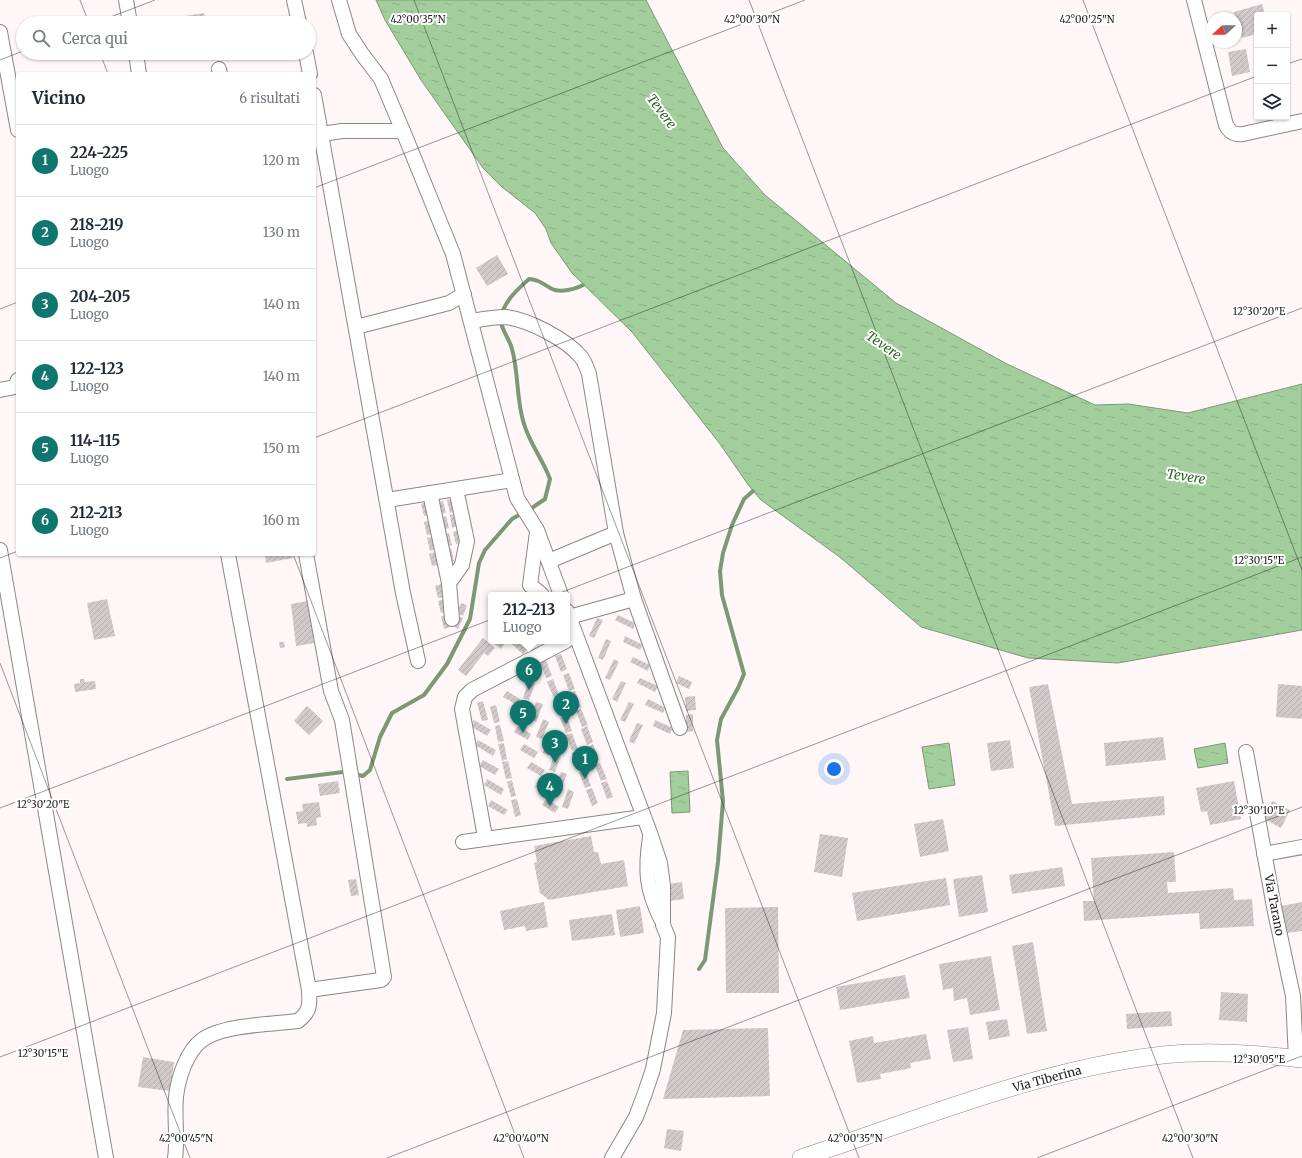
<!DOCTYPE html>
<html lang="it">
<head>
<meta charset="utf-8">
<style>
  :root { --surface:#fff; --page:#f6f6f7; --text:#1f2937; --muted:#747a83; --line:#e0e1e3; --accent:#0f766e }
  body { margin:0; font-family:Merriweather,serif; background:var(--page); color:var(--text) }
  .controls { position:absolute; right:12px; top:12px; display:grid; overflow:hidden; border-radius:4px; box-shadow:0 1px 3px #0004 }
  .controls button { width:36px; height:36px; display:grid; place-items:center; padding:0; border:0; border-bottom:1px solid var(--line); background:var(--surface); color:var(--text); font:20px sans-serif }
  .compass { position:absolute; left:1206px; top:12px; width:36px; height:36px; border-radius:50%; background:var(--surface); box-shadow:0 1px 3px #0004; rotate:249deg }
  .you { position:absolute; left:834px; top:769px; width:14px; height:14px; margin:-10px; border:3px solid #fff; border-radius:50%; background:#1a73e8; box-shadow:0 0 0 6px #1a73e833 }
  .badge { display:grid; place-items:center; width:26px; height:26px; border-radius:50%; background:var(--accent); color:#fff; font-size:13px; font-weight:700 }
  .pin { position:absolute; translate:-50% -33px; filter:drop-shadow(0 1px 2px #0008) }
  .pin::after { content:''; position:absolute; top:21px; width:14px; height:12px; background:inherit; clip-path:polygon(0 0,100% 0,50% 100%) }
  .popup { position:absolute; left:488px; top:592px; width:82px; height:52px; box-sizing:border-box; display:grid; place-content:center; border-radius:4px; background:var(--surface); filter:drop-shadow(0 1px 3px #0005); font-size:13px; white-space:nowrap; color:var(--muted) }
  .popup b { font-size:15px; color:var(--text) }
  .popup::after { content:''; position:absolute; left:50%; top:100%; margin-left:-8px; border:8px solid transparent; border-top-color:var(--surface) }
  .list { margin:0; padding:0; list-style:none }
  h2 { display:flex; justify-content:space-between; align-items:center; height:52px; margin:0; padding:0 16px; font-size:17px }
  h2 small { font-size:13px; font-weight:400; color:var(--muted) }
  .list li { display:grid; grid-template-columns:26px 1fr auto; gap:12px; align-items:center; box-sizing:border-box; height:72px; padding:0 16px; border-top:1px solid var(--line) }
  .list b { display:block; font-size:15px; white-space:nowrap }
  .list p { margin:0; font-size:13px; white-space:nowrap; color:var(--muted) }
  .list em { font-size:13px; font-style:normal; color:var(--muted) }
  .icon { flex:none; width:22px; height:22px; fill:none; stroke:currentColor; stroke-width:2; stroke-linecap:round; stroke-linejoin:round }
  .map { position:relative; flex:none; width:1302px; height:1158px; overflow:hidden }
  .search { position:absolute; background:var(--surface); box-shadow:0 1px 3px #0004; left:16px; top:16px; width:300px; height:44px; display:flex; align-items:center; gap:10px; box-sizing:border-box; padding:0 14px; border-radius:22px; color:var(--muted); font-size:15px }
  .panel { position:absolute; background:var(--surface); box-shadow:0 1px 3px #0004; left:16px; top:72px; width:300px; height:484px; border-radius:4px }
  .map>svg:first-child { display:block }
</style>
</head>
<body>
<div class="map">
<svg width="1302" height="1158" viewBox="0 0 1302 1158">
  <defs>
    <pattern id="water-ripples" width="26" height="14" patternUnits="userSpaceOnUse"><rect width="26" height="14" fill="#a2ce9b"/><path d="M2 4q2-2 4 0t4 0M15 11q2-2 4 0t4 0" fill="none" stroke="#8bb085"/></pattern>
    <pattern id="building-hatch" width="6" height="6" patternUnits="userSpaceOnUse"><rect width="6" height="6" fill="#d2c9ca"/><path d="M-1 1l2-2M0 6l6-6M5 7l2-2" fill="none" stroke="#b4acad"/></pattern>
  </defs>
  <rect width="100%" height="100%" fill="#fff6f7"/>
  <g fill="url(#water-ripples)" stroke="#7b9976">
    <polygon points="376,0 646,0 723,148 765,195 896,303 1007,364 1095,405 1128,404 1188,413 1302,384 1302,630 1118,663 1028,658 921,627 841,558 761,500 749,486 720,444 632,332 572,273 551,243 546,229 535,213 502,187 483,168 421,80 385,20"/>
    <polygon points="949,743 955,785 929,789 922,747"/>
    <polygon points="1225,743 1228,763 1198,768 1194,749"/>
    <polygon points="688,771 690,812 672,813 670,772"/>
  </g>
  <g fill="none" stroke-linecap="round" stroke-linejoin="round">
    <g stroke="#7b9976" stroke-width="4">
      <path d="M 529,510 L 545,499 L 550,479 C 543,460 530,444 524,424 C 516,400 519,374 512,349 C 510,340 499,326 501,318 C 504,301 517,290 529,279 C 540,280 543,284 552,289 C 560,293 576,289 583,285"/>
      <polyline points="354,774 363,776 370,770 380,737 392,713 424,695 447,664 470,619 479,563 485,550 512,519 519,515"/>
      <polyline points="287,779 343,772"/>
      <polyline points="699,969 705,960 718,862 723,801 717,740 721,719 738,688 744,674 722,595 720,571 723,553 732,525 744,499 753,491"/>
    </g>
  </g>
  <g fill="url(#building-hatch)">
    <polygon points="1262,4 1265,15 1257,15 1257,34 1242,38 1234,12"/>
    <polygon points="204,13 206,23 187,23 186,16"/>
    <polygon points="1246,49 1250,72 1232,76 1228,52"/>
    <polygon points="192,53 211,53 211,55 193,58"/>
    <polygon points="497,255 508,274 487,286 476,268"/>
    <polygon points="453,499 456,511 450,513 447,500"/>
    <polygon points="443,501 446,513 441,514 438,502"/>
    <polygon points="427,502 430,515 424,516 421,504"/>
    <polygon points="455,514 458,526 452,528 450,515"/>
    <polygon points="446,516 449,528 443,530 440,517"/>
    <polygon points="430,521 433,534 427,535 424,522"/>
    <polygon points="459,530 462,543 456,544 453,532"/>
    <polygon points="449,533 452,545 446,547 443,534"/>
    <polygon points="432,537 435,549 430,551 427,538"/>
    <polygon points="451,548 454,561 448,562 445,550"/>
    <polygon points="435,552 438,565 432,566 429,554"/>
    <polygon points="265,554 292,554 293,558 266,563"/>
    <polygon points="441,584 444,597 438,598 435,586"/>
    <polygon points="107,599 115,636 94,640 87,603"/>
    <polygon points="444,599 447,612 441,613 438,601"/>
    <polygon points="308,601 314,643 296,646 291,604"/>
    <polygon points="461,603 467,605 463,616 457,613"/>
    <polygon points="447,615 450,627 444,629 441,616"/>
    <polygon points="618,615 635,623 633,629 615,620"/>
    <polygon points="457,616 463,618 458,629 453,626"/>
    <polygon points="597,618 603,620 594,638 589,636"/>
    <polygon points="625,636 643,645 640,650 623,642"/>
    <polygon points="483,638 495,648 488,656 484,653 466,676 458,670"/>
    <polygon points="606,639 611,641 603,660 598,658"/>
    <polygon points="491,641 505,641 506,642 501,649"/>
    <polygon points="508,641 534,641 523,654"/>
    <polygon points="279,642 284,642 285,647 280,648"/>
    <polygon points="561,654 567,669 561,672 555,656"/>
    <polygon points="633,657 650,665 648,671 630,662"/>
    <polygon points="614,659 619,662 610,680 605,678"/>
    <polygon points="546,660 552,676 546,678 540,662"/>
    <polygon points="569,673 575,689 569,691 563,675"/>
    <polygon points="679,676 692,682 689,689 676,683"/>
    <polygon points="640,678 658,686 655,692 637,683"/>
    <polygon points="80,679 84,679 85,682 95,681 96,689 75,692 74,684 80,683"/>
    <polygon points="553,679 559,695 554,698 547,682"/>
    <polygon points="529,680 535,683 529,700 523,698"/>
    <polygon points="621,681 626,683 617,702 612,699"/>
    <polygon points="1048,684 1072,804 1164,796 1165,815 1055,826 1029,687"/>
    <polygon points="1278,684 1302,686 1302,719 1276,717"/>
    <polygon points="507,691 520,699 517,705 503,697"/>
    <polygon points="575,691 581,707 575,709 569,693"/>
    <polygon points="695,696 696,710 686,711 685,697"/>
    <polygon points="559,698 565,713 560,716 553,700"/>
    <polygon points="648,699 665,708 663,713 645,705"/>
    <polygon points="483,701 488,720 482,721 477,703"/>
    <polygon points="536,702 543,704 536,722 530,719"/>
    <polygon points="629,702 634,704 625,722 620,720"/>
    <polygon points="496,705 500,722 494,723 490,707"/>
    <polygon points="307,706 323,721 309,735 294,721"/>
    <polygon points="512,708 526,716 522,722 509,714"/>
    <polygon points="581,709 588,725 582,727 576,711"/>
    <polygon points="693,714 693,731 686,732 686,715"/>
    <polygon points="566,715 572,731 566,733 560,718"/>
    <polygon points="543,719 549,722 542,739 536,737"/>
    <polygon points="474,720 491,730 487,736 470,726"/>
    <polygon points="655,720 673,728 670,734 653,726"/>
    <polygon points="637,723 643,725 634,744 629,741"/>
    <polygon points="500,725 504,741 498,742 495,726"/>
    <polygon points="518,726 531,734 528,740 514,732"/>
    <polygon points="587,726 593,742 587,745 581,729"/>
    <polygon points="572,733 578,749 572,751 566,735"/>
    <polygon points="550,736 556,738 549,755 543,753"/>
    <polygon points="1163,737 1166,760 1106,766 1104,743"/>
    <polygon points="478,740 496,750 493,756 475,745"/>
    <polygon points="1010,740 1014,768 991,771 987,743"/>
    <polygon points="504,743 507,759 502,761 498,744"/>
    <polygon points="524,744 538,752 534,758 520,750"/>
    <polygon points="593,744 599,760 594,762 588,747"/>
    <polygon points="578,751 584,767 578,769 572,753"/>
    <polygon points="555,753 561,755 555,772 549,770"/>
    <polygon points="483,760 499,769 495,775 479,766"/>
    <polygon points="508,761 512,778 506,779 502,762"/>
    <polygon points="531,762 545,770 541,776 527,768"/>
    <polygon points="600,763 607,779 601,781 595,766"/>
    <polygon points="585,770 591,786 585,788 579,772"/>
    <polygon points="561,772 567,774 560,791 554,789"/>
    <polygon points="487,779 504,789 501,795 484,785"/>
    <polygon points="512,780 516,796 511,797 507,782"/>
    <polygon points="338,781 340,793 320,796 318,784"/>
    <polygon points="538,781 552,789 548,795 535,787"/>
    <polygon points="607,781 613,797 607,799 601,783"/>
    <polygon points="1234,781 1241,819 1210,825 1207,811 1201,812 1196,788"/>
    <polygon points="592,788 598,803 592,806 586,790"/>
    <polygon points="568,789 574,792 568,809 562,807"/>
    <polygon points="517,799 521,815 515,817 511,800"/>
    <polygon points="546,799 559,807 555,813 542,805"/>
    <polygon points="491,800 508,810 504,815 488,806"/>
    <polygon points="1272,801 1290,810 1281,828 1263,818"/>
    <polygon points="319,802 321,817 316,818 317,825 307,827 307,823 298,824 296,812 303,811 302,804"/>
    <polygon points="943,819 949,851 920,857 914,824"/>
    <polygon points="820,834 848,838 842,877 814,872"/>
    <polygon points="591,836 594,852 598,852 601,864 624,860 628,886 549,900 540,893 534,863 537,862 534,846"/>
    <polygon points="1174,852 1176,882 1167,882 1168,893 1233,888 1234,900 1252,899 1254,926 1200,929 1199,913 1084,921 1083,901 1094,901 1091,858"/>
    <polygon points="1062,867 1065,886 1012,894 1009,875"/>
    <polygon points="982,875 988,912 959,917 953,879"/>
    <polygon points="946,878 950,905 857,921 852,893"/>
    <polygon points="356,879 359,895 351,896 348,880"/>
    <polygon points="682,882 684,899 669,901 667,884"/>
    <polygon points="544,902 548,927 526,931 525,926 504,930 500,911"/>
    <polygon points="1302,902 1302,931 1286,933 1281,906"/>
    <polygon points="640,906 644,933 620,937 616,910"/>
    <polygon points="778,907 779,993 726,993 725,908"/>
    <polygon points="612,914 615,935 572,941 569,920"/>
    <polygon points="1033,942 1047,1031 1027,1034 1012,946"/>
    <polygon points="991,956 1000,1010 970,1015 967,998 954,1001 953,988 943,990 939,964"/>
    <polygon points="905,975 910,998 840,1010 836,987"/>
    <polygon points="1221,992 1248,994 1247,1022 1219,1020"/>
    <polygon points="1171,1011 1172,1026 1127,1029 1126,1014"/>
    <polygon points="1007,1019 1010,1036 989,1040 986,1022"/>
    <polygon points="968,1027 973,1059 953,1062 947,1030"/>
    <polygon points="768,1028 770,1096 663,1099 683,1030"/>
    <polygon points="926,1034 931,1059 910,1063 911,1068 880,1074 881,1079 857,1083 849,1041 873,1036 874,1043"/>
    <polygon points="143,1057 174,1062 170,1091 138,1087"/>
    <polygon points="667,1129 684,1131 681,1151 664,1148"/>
  </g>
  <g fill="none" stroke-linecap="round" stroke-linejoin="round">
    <defs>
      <g id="minor">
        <polyline points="126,0 130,23"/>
        <polyline points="294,0 299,23"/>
        <polyline points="339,0 349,34 362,54 381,79 403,131"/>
        <path d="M 1194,0 L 1226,125 C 1230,133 1235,135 1243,134 L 1302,121"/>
        <polyline points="0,32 18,130"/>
        <polyline points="136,53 139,74"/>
        <polyline points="306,53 310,74"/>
        <polyline points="219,69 220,74"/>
        <polyline points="314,95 403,593 418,661"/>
        <polyline points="322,134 342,131 403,131 453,254 517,498 537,530 561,595"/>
        <path d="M 471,321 C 483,319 494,317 505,317 C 528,319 567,340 581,357 C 585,362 587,368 589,374 L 616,533 L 634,599 L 680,728"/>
        <polyline points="356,327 449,303 464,294"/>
        <polyline points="0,390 15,387 18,380"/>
        <polyline points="430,493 449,583"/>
        <polyline points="387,500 512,480"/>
        <polyline points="537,532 530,585 542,595"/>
        <polyline points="0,550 106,1158"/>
        <polyline points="228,554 309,990"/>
        <polyline points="549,561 616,533"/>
        <polyline points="567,611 650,833 660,863 663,886 663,925 668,937 664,1013 653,1069 645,1093 636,1117 612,1158"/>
        <polyline points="567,615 569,617 634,599"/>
        <polyline points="452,619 449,583 462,565 467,541 456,489"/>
        <polyline points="1246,752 1274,907 1293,996 1296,1059"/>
        <polyline points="485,837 462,709 465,697 472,690 566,641"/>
        <path d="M 650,837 C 645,870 646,889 661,919"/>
        <polyline points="463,842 643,817"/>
        <polyline points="1264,854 1302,847"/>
        <path d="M 175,1158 C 178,1138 174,1118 176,1097 C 178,1078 187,1051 202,1040 C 222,1025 273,1024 298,1021 C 310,1012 310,1005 309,990 L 381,980 L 384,977 L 342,720 L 331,691 L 306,554"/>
      </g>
      <path id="major" d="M 801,1158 C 920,1119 1039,1069 1163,1055 C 1210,1050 1256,1054 1302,1059"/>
    </defs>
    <use href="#minor" stroke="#8e8586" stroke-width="16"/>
    <use href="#major" stroke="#8e8586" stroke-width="18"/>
    <use href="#minor" stroke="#fff" stroke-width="14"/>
    <use href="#major" stroke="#fff" stroke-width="17"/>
  </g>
  <path fill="none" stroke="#211e1f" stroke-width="1" stroke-opacity="0.45" d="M 80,0 L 89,23M 414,0 L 859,1158M 749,0 L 1193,1158M 1083,0 L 1302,570M 95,23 L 155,0M 100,53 L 108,74M 0,60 L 23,51M 1287,64 L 1302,59M 314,188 L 805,0M 0,309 L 18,302M 314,438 L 1257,76M 293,554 L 524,1158M 0,558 L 18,551M 0,663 L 190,1158M 0,808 L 1302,308M 0,1057 L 1302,557M 387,1158 L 1302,807M 1037,1158 L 1302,1056"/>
  <g text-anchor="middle" stroke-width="4" stroke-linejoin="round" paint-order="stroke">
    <g font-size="12" fill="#211e1f" stroke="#fff">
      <text transform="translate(1274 905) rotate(79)" y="4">Via Tarano</text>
      <text transform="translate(1047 1079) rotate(-15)" y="4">Via Tiberina</text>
    </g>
    <g font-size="13" font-style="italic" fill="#2c6422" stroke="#fff">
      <text transform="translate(662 111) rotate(53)" y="5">Tevere</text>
      <text transform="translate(884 345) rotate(35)" y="5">Tevere</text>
      <text transform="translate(1186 476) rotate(9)" y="5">Tevere</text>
    </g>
  </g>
  <g font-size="10" text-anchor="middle" fill="#211e1f" stroke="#fff" stroke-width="4" stroke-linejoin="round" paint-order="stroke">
    <text x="418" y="23">42°00'35"N</text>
    <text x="752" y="23">42°00'30"N</text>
    <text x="1087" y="23">42°00'25"N</text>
    <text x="1259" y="315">12°30'20"E</text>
    <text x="1259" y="564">12°30'15"E</text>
    <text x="43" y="808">12°30'20"E</text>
    <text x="1259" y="814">12°30'10"E</text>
    <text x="43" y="1057">12°30'15"E</text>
    <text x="1259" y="1063">12°30'05"E</text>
    <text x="186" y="1142">42°00'45"N</text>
    <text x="521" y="1142">42°00'40"N</text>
    <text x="855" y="1142">42°00'35"N</text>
    <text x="1190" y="1142">42°00'30"N</text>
  </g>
</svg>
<div class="controls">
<button>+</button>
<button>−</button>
<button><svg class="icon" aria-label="layers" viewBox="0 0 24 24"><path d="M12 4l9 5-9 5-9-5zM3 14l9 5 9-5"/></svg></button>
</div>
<svg class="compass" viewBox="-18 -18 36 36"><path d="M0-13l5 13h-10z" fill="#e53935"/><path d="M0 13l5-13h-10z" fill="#747a83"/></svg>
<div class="you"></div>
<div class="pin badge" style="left:585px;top:779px">1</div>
<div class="pin badge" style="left:566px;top:724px">2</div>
<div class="pin badge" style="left:555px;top:763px">3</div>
<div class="pin badge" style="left:550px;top:806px">4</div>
<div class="pin badge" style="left:523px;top:733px">5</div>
<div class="pin badge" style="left:529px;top:690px">6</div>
<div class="popup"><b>212-213</b>Luogo</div>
<div class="search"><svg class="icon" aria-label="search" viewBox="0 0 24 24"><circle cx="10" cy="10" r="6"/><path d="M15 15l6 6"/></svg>Cerca qui</div>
<section class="panel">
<h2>Vicino<small>6 risultati</small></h2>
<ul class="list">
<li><span class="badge">1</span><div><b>224-225</b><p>Luogo</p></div><em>120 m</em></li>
<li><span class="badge">2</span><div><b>218-219</b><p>Luogo</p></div><em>130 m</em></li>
<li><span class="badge">3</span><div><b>204-205</b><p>Luogo</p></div><em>140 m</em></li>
<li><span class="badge">4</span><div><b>122-123</b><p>Luogo</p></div><em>140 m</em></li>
<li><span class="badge">5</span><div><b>114-115</b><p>Luogo</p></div><em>150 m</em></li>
<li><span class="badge">6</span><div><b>212-213</b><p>Luogo</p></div><em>160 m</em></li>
</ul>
</section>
</div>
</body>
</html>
